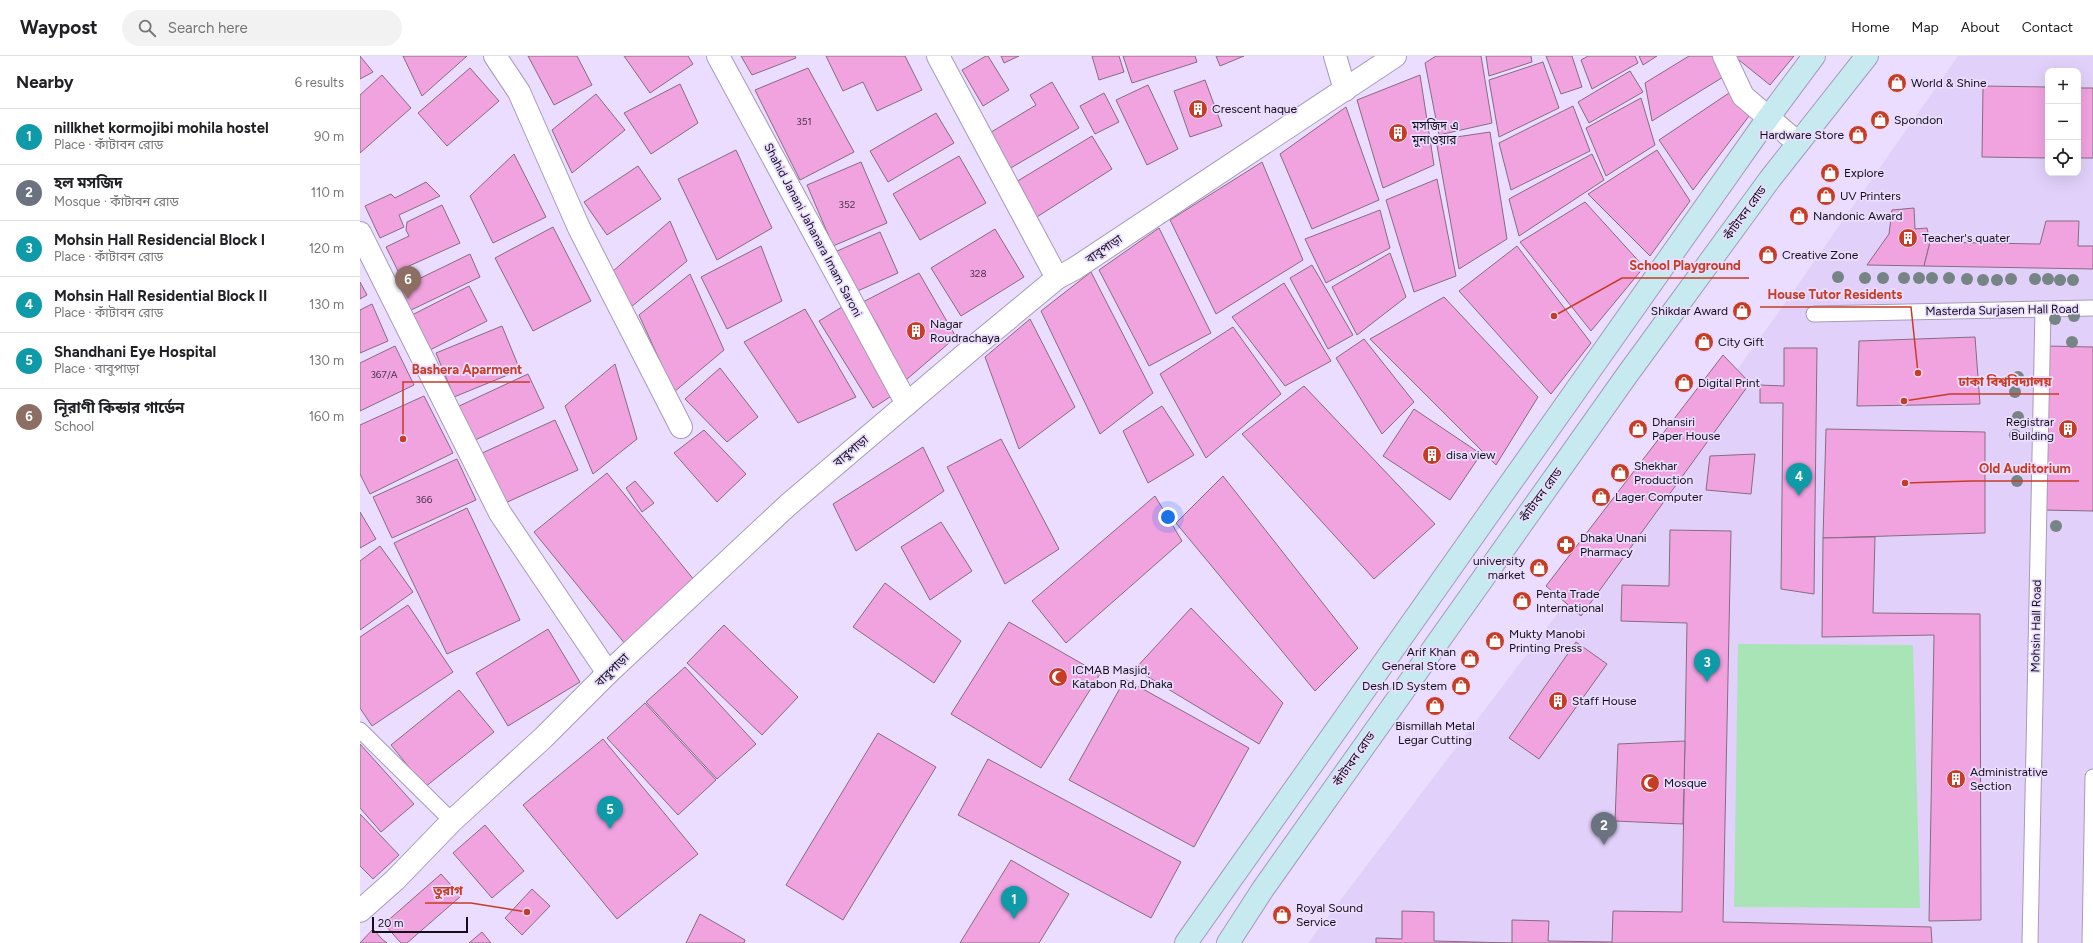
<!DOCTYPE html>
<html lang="en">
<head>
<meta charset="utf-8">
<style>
  :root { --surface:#fff; --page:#f2f2f2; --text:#202124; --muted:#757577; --line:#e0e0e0; --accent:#2563eb }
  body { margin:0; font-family:Figtree,"Noto Sans Bengali",sans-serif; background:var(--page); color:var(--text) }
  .controls { position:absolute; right:12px; top:12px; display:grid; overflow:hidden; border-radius:8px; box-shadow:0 4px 16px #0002 }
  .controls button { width:36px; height:36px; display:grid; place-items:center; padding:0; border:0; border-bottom:1px solid var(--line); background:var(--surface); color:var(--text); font:20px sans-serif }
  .scale { position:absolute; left:12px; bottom:10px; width:96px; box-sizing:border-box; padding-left:4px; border:2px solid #130e19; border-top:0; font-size:11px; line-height:14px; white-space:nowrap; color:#130e19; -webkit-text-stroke:3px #eaddff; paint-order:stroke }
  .you { position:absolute; left:808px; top:461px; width:14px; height:14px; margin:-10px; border:3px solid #fff; border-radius:50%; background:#1a73e8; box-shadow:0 0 0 6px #1a73e833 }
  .badge { display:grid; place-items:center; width:26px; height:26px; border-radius:50%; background:var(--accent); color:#fff; font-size:13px; font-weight:700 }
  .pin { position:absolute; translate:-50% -33px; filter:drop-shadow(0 1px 2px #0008) }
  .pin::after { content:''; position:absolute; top:21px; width:14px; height:12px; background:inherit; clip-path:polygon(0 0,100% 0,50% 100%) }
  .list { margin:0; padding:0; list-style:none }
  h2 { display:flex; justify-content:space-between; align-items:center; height:52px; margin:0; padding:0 16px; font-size:17px }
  h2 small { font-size:13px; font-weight:400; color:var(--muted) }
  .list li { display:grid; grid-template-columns:26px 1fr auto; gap:12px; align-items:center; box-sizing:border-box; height:56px; padding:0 16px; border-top:1px solid var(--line) }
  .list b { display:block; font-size:15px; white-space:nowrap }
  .list p { margin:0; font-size:13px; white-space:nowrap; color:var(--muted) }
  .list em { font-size:13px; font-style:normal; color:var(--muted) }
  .icon { flex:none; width:22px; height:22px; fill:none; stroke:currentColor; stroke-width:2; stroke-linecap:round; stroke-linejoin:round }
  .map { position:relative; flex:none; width:1733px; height:887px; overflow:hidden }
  header { display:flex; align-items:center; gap:24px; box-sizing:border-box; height:56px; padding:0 20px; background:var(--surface); border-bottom:1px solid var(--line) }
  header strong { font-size:19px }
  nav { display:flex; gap:22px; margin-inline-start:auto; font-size:14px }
  .search { width:280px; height:36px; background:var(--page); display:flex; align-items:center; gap:10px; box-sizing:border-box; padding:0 14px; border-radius:22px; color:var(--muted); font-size:15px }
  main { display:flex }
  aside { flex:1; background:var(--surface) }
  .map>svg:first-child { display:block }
</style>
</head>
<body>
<header>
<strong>Waypost</strong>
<div class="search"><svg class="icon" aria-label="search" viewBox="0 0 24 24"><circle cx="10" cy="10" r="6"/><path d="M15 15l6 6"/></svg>Search here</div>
<nav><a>Home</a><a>Map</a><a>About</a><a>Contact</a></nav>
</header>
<main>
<aside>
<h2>Nearby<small>6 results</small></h2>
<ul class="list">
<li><span class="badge" style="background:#0f9aa8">1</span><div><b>nillkhet kormojibi mohila hostel</b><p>Place · কাঁটাবন রোড</p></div><em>90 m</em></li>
<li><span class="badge" style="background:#6b7280">2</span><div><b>হল মসজিদ</b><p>Mosque · কাঁটাবন রোড</p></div><em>110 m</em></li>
<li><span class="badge" style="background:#0f9aa8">3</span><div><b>Mohsin Hall Residencial Block I</b><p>Place · কাঁটাবন রোড</p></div><em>120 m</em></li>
<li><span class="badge" style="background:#0f9aa8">4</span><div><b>Mohsin Hall Residential Block II</b><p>Place · কাঁটাবন রোড</p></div><em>130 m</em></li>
<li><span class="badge" style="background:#0f9aa8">5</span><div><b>Shandhani Eye Hospital</b><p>Place · বাবুপাড়া</p></div><em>130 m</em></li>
<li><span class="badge" style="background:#8d6e63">6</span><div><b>নিূরাণী কিন্ডার গার্ডেন</b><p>School</p></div><em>160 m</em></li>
</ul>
</aside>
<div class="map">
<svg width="1733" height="887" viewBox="0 0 1733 887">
  <rect width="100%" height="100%" fill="#eaddff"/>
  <path fill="#e1d1fa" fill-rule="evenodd" d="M 1598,0 L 1733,0 L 1733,887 L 948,887 L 1279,450 L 1430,240 ZM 1688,15 L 1718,15 L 1718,117 L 1688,117 Z"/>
  <polygon fill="#a8e4b6" points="1378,588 1553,589 1560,852 1374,851"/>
  <g fill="#f1a3e0" stroke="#876b81">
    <polygon points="0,0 13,16 0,23"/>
    <polygon points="43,0 107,0 62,40"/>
    <polygon points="168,0 217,0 232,29 194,49"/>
    <polygon points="264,0 328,0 333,8 290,37"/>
    <polygon points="381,0 435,0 436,2 392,19"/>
    <polygon points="466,0 545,0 562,34 517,55 503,26 483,35"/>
    <polygon points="626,0 628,0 649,34 623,50 602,14"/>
    <polygon points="641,0 659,0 644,7"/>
    <polygon points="732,0 759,0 764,16 739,24"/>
    <polygon points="763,0 835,0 837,6 772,27"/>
    <polygon points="856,0 884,0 860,10"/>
    <polygon points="1076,0 1121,0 1132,67 1079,79 1065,7"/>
    <polygon points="1126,0 1171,0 1172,6 1129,20"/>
    <polygon points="1186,0 1212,0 1222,31 1201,38"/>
    <polygon points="1228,0 1275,0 1278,7 1232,33 1221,4"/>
    <polygon points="1279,0 1297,0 1283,9"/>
    <polygon points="1329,0 1357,0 1368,18 1292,65 1285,27"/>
    <polygon points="1374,0 1434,0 1410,29"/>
    <polygon points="1183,6 1199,52 1139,81 1129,24"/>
    <polygon points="110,12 139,45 87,90 58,57"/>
    <polygon points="448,12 494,96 440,124 395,34"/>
    <polygon points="1270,15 1283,36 1229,67 1218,46"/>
    <polygon points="22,19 51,52 0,97 0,39"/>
    <polygon points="1060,19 1074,109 1023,132 997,44"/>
    <polygon points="845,24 862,70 830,81 814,35"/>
    <polygon points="692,26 719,72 649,113 628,78 676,49 670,39"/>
    <polygon points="320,28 338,67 291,98 264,57"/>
    <polygon points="788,29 818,93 787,109 756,44"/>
    <polygon points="1623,30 1688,31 1688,102 1622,101"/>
    <rect x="1718" y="32" width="15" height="70"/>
    <polygon points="1372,35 1389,60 1333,134 1299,84"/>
    <polygon points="744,37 759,66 735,78 720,50"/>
    <polygon points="236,38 265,74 212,117 192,74"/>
    <polygon points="1281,42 1295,89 1246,120 1226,72"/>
    <polygon points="1213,50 1230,95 1151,134 1139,87"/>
    <polygon points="986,51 1019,144 952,173 920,98"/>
    <polygon points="576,57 594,87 528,126 510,95"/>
    <polygon points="1130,76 1147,183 1099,213 1076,84"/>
    <polygon points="732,80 752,113 672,164 651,129"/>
    <polygon points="376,94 412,172 357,204 318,123"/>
    <polygon points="1297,94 1330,145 1290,200 1228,138"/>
    <polygon points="154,98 186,161 133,187 110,140"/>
    <polygon points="1232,98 1244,124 1159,180 1149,143"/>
    <polygon points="599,100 626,147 560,184 533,138"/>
    <polygon points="501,106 527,167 473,190 447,129"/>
    <polygon points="902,106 943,204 856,258 810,164"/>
    <polygon points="278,110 301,143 247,179 224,146"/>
    <polygon points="1077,123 1096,220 1054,236 1026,144"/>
    <polygon points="66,126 80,140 39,159 44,171 20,182 5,150 31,138 35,142"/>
    <polygon points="1225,146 1284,211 1231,275 1160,186"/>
    <polygon points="82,149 100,187 38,215 26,191 49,180 46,174 47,166"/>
    <polygon points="1554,152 1555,173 1567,172 1570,186 1564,210 1507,209 1529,178 1532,154"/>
    <polygon points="1020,154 1030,192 966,227 945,183"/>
    <polygon points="310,165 327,205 271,251 252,216"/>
    <polygon points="1686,165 1719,165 1718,190 1733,190 1733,213 1564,210 1570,186 1680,188"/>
    <polygon points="193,171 231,245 173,275 135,202"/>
    <polygon points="799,172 851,277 789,310 739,214"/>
    <polygon points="635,173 664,221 601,260 571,212"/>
    <polygon points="520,176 538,217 493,237 475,196"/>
    <polygon points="401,190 422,245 367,273 341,221"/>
    <polygon points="1157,190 1231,287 1191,338 1099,235"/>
    <polygon points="1030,197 1046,241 997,279 972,231"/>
    <polygon points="110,198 120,221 49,255 38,233"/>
    <polygon points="952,209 993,279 968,293 930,222"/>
    <polygon points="731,216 793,337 740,378 681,255"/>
    <polygon points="559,217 596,281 546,324 517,268 503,246"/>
    <polygon points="330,218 364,294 314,336 279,259"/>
    <polygon points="0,226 7,239 0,243"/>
    <polygon points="924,227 971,305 925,330 872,261"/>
    <polygon points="109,230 127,265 70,294 52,259"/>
    <polygon points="1084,241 1178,341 1136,409 1010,283"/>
    <polygon points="12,248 28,285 0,297 0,254"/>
    <polygon points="482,251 536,337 513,352 459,265"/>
    <polygon points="445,253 496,341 438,367 384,286"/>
    <polygon points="670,263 715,351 659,393 625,301"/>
    <polygon points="142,270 160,314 94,341 76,297"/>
    <polygon points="873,271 921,338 846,402 800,318"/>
    <polygon points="1615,281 1620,348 1497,350 1499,285"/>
    <polygon points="1004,283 1054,346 1022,378 976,302"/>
    <polygon points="35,290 54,329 0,355 0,307"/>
    <polygon points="1686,290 1733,291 1733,455 1682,454"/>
    <polygon points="1424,292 1457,292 1454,538 1421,533 1423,347 1400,347 1400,329 1424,330"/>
    <polygon points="1363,299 1390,327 1221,560 1186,530"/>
    <polygon points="255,308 277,383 233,418 205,350"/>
    <polygon points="360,312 398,361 367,386 325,343"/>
    <polygon points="168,318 184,352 113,385 97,351"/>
    <polygon points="944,330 1075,468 1014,523 882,378"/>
    <polygon points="64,340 93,397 10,438 0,418 0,369"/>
    <polygon points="802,350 834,399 788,427 763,375"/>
    <polygon points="1054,353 1121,398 1090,444 1023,400"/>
    <polygon points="195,364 218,414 143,448 120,398"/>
    <polygon points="1466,373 1625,376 1625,477 1463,482"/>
    <polygon points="344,374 386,418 357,446 314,397"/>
    <polygon points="641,383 699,493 645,528 587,411"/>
    <polygon points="563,391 584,435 496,495 473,448"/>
    <polygon points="1395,398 1391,438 1346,434 1350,400"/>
    <polygon points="97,403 116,444 32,482 13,441"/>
    <polygon points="247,417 339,530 266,589 174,476"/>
    <polygon points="863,420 998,592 955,635 816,467"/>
    <polygon points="275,425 294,447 282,456 266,432"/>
    <polygon points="795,440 822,485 706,587 672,545"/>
    <polygon points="107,452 160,564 87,598 34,487"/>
    <polygon points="0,456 16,483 0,492"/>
    <polygon points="581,466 612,515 570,544 541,491"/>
    <polygon points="1310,474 1371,475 1363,866 1571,871 1572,887 1016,887 1016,882 1042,883 1042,855 1074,856 1074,885 1152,887 1152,864 1189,865 1188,885 1252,886 1253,855 1322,856 1327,567 1261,565 1262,529 1309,530"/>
    <polygon points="1515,481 1513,557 1620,558 1621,864 1569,865 1574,579 1462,581 1463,482"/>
    <polygon points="20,490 53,536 0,574 0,505"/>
    <polygon points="525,527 601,585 574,627 493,571"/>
    <polygon points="48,549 93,616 12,670 0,652 0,581"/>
    <polygon points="831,552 923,647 899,688 775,613"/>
    <polygon points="649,566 740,618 681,712 591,658"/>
    <polygon points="364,569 438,641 402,679 327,607"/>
    <polygon points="188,573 220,626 148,670 116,617"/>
    <polygon points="1216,586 1247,608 1179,703 1149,682"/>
    <polygon points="325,611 396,688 357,723 286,646"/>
    <polygon points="765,623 889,692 834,791 709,724"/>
    <polygon points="99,634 134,676 65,731 31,689"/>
    <polygon points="285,647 356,724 318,759 247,682"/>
    <polygon points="518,677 576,711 483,864 426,829"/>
    <polygon points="243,683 338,798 257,863 163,749"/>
    <polygon points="1325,685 1323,768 1255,765 1258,688"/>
    <polygon points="0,688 54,748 21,776 0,752"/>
    <polygon points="628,703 821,806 791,862 598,759"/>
    <polygon points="0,758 39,799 13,823 0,810"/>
    <polygon points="125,769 164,815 132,842 93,797"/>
    <polygon points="651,804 709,838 679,887 600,887"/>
    <polygon points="81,818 101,840 47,887 41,887 24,868"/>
    <polygon points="172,833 190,850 162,879 145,862"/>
    <polygon points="340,858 385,884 384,887 326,887"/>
    <polygon points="13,873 22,883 27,887 0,887"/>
    <polygon points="122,876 131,887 109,887"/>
  </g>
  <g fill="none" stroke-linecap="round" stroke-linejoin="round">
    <defs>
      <g id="lane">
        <polyline points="1454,258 1733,252"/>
        <polyline points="0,674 92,765"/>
        <polyline points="1670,887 1683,253"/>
        <polyline points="1730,887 1733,721"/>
      </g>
      <g id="street">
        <polyline points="135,0 159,36 219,172 321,371"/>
        <polyline points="358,0 547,348"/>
        <polyline points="578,0 697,222"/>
        <polyline points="975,0 985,34"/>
        <polyline points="1364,0 1383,40 1438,87"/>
        <polyline points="0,177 140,457 248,617"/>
        <polyline points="0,855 35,824 92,765 183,682 248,617 428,449 615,290 697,222 714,213 1035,0"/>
      </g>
      <g id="secondary">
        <polyline points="826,887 1408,62 1454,0"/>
        <polyline points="868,887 903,833 1267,319 1410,123 1507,0"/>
      </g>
    </defs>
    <use href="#lane" stroke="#a79aba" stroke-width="17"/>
    <use href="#street" stroke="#a79aba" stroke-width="24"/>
    <use href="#secondary" stroke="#a79aba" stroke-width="24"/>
    <use href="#lane" stroke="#fff" stroke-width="15"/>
    <use href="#street" stroke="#fff" stroke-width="22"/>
    <use href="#secondary" stroke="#c7e9f0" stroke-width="22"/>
  </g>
  <g fill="#768485">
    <circle cx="1478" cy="221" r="6"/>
    <circle cx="1505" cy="222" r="6"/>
    <circle cx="1523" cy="222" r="6"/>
    <circle cx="1544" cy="222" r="6"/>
    <circle cx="1559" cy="222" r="6"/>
    <circle cx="1572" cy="222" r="6"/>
    <circle cx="1589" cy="222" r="6"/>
    <circle cx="1607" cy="223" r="6"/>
    <circle cx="1651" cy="223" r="6"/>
    <circle cx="1675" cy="223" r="6"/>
    <circle cx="1688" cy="223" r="6"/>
    <circle cx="1623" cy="224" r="6"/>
    <circle cx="1637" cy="224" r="6"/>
    <circle cx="1700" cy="224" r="6"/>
    <circle cx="1713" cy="224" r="6"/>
    <circle cx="1714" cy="260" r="6"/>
    <circle cx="1695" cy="263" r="6"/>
    <circle cx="1712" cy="286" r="6"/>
    <circle cx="1658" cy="321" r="6"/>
    <circle cx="1655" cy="336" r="6"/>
    <circle cx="1658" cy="361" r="6"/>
    <circle cx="1655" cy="379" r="6"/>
    <circle cx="1657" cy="425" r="6"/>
    <circle cx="1696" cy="470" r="6"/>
  </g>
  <defs>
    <symbol id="shop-disc" viewBox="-11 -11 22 22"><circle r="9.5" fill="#c73c24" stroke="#eaddff"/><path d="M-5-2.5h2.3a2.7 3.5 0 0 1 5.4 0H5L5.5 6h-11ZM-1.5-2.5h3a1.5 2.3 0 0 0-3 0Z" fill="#fff"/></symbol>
    <symbol id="building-disc" viewBox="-11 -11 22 22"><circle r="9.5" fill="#c73c24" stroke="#eaddff"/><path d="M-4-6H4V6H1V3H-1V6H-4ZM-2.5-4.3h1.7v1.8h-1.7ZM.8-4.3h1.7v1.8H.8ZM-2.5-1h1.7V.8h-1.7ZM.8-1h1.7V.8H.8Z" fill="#fff"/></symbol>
    <symbol id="pharmacy-disc" viewBox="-11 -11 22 22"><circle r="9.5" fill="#c73c24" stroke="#eaddff"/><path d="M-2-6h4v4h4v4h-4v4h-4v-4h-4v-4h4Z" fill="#fff"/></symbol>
    <symbol id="mosque-disc" viewBox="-11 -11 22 22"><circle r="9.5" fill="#c73c24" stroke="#eaddff"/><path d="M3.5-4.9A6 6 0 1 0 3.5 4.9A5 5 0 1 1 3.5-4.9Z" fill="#fff"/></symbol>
  </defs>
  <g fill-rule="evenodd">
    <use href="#shop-disc" x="1526" y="16" width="22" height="22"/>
    <use href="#building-disc" x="827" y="42" width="22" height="22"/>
    <use href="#shop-disc" x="1509" y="53" width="22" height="22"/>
    <use href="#building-disc" x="1027" y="66" width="22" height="22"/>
    <use href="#shop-disc" x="1487" y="68" width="22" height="22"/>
    <use href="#shop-disc" x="1459" y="106" width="22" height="22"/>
    <use href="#shop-disc" x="1455" y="129" width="22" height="22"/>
    <use href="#shop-disc" x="1428" y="149" width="22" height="22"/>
    <use href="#building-disc" x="1537" y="171" width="22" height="22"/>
    <use href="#shop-disc" x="1397" y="188" width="22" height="22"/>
    <use href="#shop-disc" x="1371" y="244" width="22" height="22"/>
    <use href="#building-disc" x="545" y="264" width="22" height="22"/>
    <use href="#shop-disc" x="1333" y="275" width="22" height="22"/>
    <use href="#shop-disc" x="1313" y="316" width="22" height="22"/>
    <use href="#shop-disc" x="1267" y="362" width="22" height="22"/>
    <use href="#building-disc" x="1697" y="362" width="22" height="22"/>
    <use href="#building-disc" x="1061" y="388" width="22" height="22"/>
    <use href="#shop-disc" x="1249" y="406" width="22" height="22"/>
    <use href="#shop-disc" x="1230" y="430" width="22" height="22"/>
    <use href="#pharmacy-disc" x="1195" y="478" width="22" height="22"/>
    <use href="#shop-disc" x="1168" y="501" width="22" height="22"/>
    <use href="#shop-disc" x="1151" y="534" width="22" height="22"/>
    <use href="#shop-disc" x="1124" y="574" width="22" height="22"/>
    <use href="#shop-disc" x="1099" y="592" width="22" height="22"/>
    <use href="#mosque-disc" x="687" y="610" width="22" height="22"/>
    <use href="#shop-disc" x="1090" y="619" width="22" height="22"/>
    <use href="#building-disc" x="1187" y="634" width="22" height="22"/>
    <use href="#shop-disc" x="1064" y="639" width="22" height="22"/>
    <use href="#building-disc" x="1585" y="712" width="22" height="22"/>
    <use href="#mosque-disc" x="1279" y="716" width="22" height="22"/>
    <use href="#shop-disc" x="911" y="848" width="22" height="22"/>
  </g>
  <g text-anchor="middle" stroke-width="3.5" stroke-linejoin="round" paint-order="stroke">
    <g font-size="10" fill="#4a334b">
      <text x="444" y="69">351</text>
      <text x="487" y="152">352</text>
      <text x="618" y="221">328</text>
      <text x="24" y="322">367/A</text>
      <text x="64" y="447">366</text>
    </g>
    <g font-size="12" fill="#130e19" stroke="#eaddff" text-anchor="start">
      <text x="1551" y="31">World &amp; Shine</text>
      <text x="852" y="57">Crescent haque</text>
      <text x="1534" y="68">Spondon</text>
      <text x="1052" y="74">মসজিদ এ<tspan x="1052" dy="14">মুনাওয়ার</tspan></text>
      <text x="1484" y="83" text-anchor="end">Hardware Store</text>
      <text x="1484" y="121">Explore</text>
      <text x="1480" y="144">UV Printers</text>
      <text x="1453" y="164">Nandonic Award</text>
      <text x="1562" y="186">Teacher's quater</text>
      <text x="1422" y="203">Creative Zone</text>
      <text x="1368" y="259" text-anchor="end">Shikdar Award</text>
      <text x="570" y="272">Nagar<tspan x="570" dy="14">Roudrachaya</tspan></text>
      <text x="1358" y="290">City Gift</text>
      <text x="1338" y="331">Digital Print</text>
      <text x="1292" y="370">Dhansiri<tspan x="1292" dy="14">Paper House</tspan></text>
      <text x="1694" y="370" text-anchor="end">Registrar<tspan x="1694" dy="14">Building</tspan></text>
      <text x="1086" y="403">disa view</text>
      <text x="1274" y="414">Shekhar<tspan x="1274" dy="14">Production</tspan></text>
      <text x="1255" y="445">Lager Computer</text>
      <text x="1220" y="486">Dhaka Unani<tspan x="1220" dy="14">Pharmacy</tspan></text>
      <text x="1165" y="509" text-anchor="end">university<tspan x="1165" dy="14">market</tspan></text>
      <text x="1176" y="542">Penta Trade<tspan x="1176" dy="14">International</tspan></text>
      <text x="1149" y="582">Mukty Manobi<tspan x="1149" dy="14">Printing Press</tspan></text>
      <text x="1096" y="600" text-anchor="end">Arif Khan<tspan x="1096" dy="14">General Store</tspan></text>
      <text x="712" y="618">ICMAB Masjid,<tspan x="712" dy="14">Katabon Rd, Dhaka</tspan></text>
      <text x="1087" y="634" text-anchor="end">Desh ID System</text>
      <text x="1212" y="649">Staff House</text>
      <text x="1075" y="674" text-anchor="middle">Bismillah Metal<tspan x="1075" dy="14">Legar Cutting</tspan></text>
      <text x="1610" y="720">Administrative<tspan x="1610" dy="14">Section</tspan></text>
      <text x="1304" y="731">Mosque</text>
      <text x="936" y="856">Royal Sound<tspan x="936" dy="14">Service</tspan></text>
    </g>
    <g font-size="12" fill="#130e19" stroke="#eaddff">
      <text transform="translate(1385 157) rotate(-54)" y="4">কাঁটাবন রোড</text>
      <text transform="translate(453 174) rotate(62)" y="4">Shahid Janani Jahanara Imam Saroni</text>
      <text transform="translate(744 193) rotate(-34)" y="4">বাবুপাড়া</text>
      <text transform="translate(1642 254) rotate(-1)" y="4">Masterda Surjasen Hall Road</text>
      <text transform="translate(491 395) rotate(-40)" y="4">বাবুপাড়া</text>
      <text transform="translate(1181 439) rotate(-54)" y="4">কাঁটাবন রোড</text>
      <text transform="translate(1676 570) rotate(-89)" y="4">Mohsin Hall Road</text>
      <text transform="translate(252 614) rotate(-44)" y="4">বাবুপাড়া</text>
      <text transform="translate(994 703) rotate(-55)" y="4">কাঁটাবন রোড</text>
    </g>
  </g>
  <path fill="none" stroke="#c73c24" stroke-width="1.5" d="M1194 260L1262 222H1389M1558 317L1551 251H1400M43 383L43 326H170M1544 345L1590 338H1699M1545 427L1611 425H1719M167 856L111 847H65"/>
  <g fill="#c73c24" stroke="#eaddff" stroke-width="1.5">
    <circle cx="1194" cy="260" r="4"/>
    <circle cx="1558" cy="317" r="4"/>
    <circle cx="43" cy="383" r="4"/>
    <circle cx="1544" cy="345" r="4"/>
    <circle cx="1545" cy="427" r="4"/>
    <circle cx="167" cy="856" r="4"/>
  </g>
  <g font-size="13" text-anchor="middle" font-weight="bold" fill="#c73c24" stroke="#eaddff" stroke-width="3.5" stroke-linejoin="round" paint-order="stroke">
    <text x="1325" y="214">School Playground</text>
    <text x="1475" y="243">House Tutor Residents</text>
    <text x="107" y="318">Bashera Aparment</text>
    <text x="1645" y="330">ঢাকা বিশ্ববিদ্যালয়</text>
    <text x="1665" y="417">Old Auditorium</text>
    <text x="88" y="839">তুরাগ</text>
  </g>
</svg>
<div class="controls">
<button>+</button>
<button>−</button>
<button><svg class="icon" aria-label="locate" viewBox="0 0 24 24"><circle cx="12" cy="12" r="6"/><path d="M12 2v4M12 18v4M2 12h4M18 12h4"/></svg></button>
</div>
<div class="scale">20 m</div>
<div class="you"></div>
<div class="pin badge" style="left:654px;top:863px;background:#0f9aa8">1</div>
<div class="pin badge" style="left:1244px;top:789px;background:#6b7280">2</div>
<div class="pin badge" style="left:1347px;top:626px;background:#0f9aa8">3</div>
<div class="pin badge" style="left:1439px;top:440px;background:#0f9aa8">4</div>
<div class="pin badge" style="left:250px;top:773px;background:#0f9aa8">5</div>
<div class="pin badge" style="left:48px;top:243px;background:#8d6e63">6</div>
</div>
</main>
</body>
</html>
